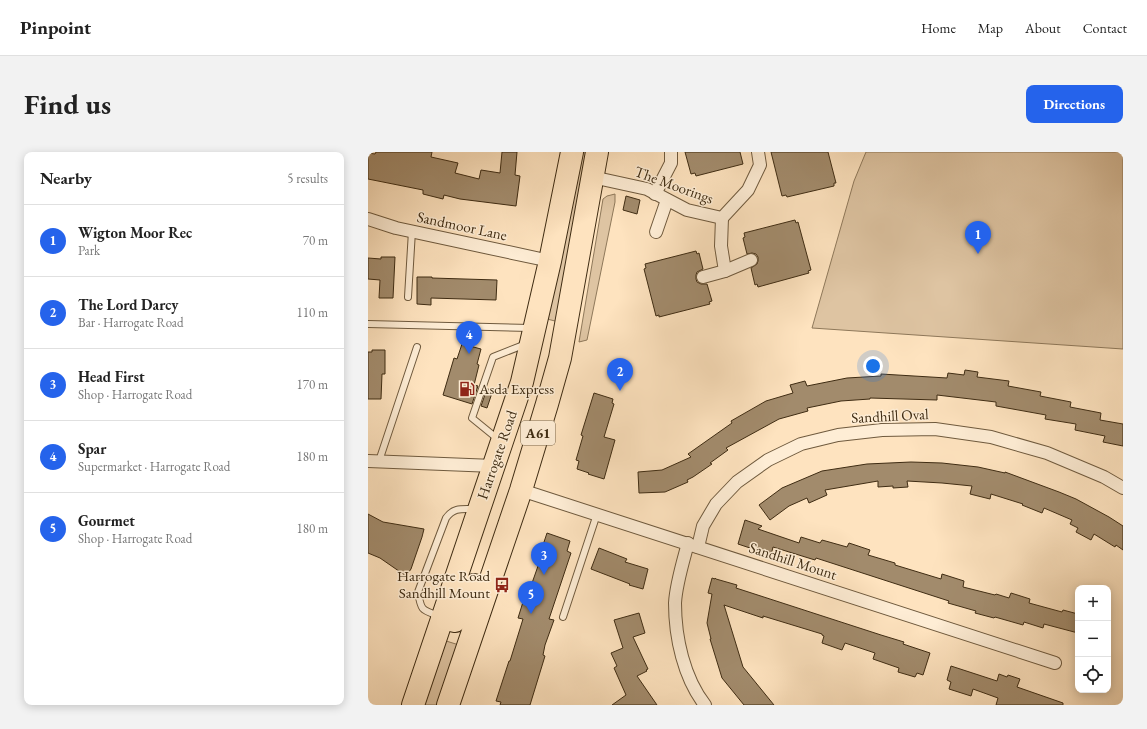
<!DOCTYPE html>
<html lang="en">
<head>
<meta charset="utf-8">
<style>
  :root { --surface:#fff; --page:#f2f2f2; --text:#222; --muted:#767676; --line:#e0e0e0; --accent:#2563eb }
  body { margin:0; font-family:"EB Garamond",serif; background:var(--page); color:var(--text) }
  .controls { position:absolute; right:12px; bottom:12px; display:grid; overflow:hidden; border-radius:8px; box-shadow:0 2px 10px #0003 }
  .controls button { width:36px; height:36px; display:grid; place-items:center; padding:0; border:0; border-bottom:1px solid var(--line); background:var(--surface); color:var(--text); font:20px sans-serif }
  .you { position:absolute; left:505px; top:214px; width:14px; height:14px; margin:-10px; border:3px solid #fff; border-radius:50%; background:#1a73e8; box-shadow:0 0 0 6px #1a73e833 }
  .badge { display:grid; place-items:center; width:26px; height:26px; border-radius:50%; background:var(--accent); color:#fff; font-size:13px; font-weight:700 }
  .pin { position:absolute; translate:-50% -33px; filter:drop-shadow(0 1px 2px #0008) }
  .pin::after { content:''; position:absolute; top:21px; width:14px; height:12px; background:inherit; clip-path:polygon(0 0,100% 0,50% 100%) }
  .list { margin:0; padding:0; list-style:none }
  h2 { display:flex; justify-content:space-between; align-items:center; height:52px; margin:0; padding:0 16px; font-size:17px }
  h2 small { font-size:13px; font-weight:400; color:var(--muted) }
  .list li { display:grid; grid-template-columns:26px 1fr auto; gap:12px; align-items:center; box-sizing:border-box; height:72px; padding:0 16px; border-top:1px solid var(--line) }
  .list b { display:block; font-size:15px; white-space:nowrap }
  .list p { margin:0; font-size:13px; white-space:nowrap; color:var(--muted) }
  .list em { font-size:13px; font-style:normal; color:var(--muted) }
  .icon { flex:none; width:22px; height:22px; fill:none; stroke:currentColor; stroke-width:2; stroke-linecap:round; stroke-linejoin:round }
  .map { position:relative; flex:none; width:755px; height:553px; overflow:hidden; border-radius:8px }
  header { display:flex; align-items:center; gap:24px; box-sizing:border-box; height:56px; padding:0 20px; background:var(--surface); border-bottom:1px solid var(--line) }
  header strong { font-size:19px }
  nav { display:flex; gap:22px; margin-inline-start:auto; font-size:14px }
  .intro { display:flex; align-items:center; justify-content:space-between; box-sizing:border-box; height:96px; padding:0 24px }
  h1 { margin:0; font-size:28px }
  .button { padding:10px 18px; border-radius:8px; background:var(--accent); color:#fff; font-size:14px; font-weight:700 }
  main { display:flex; gap:24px; padding:0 24px }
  aside { flex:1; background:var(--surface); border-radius:8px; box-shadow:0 2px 10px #0003 }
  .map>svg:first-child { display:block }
</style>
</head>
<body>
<header>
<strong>Pinpoint</strong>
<nav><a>Home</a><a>Map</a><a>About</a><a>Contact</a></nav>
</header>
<div class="intro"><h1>Find us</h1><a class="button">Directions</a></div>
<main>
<aside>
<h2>Nearby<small>5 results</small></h2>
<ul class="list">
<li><span class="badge">1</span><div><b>Wigton Moor Rec</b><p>Park</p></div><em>70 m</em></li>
<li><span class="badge">2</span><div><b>The Lord Darcy</b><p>Bar · Harrogate Road</p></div><em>110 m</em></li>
<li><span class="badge">3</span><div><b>Head First</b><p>Shop · Harrogate Road</p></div><em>170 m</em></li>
<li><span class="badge">4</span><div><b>Spar</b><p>Supermarket · Harrogate Road</p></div><em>180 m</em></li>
<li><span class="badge">5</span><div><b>Gourmet</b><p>Shop · Harrogate Road</p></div><em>180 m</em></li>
</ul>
</aside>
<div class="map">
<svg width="755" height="553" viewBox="0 0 755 553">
  <rect width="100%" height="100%" fill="#fee3bf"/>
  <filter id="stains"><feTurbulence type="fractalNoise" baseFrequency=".005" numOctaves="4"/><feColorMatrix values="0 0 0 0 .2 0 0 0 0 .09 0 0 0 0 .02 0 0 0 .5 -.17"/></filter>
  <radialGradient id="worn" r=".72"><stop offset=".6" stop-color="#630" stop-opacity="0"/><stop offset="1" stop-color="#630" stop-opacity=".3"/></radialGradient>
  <g fill="#dec4a2" stroke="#8e785a">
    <polygon points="211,0 221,0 191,170 179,167"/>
    <polygon points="498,0 755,0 755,197 444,176 486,29"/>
    <polygon points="247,42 247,50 219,188 211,190 235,47 239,44"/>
    <polygon points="75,488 91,493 72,553 53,553"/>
  </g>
  <g fill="#a28b6c" stroke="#3f2c13">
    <polygon points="8,0 64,0 63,5 90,11 87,21 111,27 113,18 132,21 134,0 149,0 147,23 152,24 148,54 92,47 76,43 75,47 55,42 55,38 0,27 0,1 7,2"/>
    <polygon points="317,0 372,0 375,12 328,24 327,21 323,22"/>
    <polygon points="403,0 460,0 468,31 466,31 466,34 419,45 418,43 414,44"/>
    <polygon points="258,44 272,48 269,62 255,58"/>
    <polygon points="427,68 428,71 430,70 443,118 440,119 441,121 390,135 389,132 387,133 383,116 389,112 390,109 390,105 388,102 384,101 379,102 375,86 377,85 376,81"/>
    <polygon points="328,99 329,102 331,101 335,117 329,120 328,123 328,127 329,130 333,132 339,132 344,149 341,150 342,152 291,165 291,163 288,164 276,117 278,116 277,112"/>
    <polygon points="13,105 27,105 25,146 11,146 12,128 0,127 0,106 13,107"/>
    <polygon points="49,125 64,125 64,126 129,128 128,148 63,146 63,153 49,152"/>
    <polygon points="94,192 113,197 109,212 111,213 106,233 110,234 104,252 75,243 86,206 89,207"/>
    <polygon points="4,198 17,198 17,222 14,222 13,247 0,247 0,200 4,200"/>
    <polygon points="597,218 610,220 609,225 641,229 640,234 673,240 672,244 703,250 702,255 733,261 732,268 755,272 755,294 735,290 737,284 707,278 708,272 677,267 678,263 628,254 628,250 569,243 569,248 502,246 502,247 473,249 439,256 440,259 411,267 358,296 360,298 342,311 344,312 325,325 319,328 320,330 297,340 271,341 270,320 294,318 323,305 320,302 364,271 363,269 398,249 425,241 422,233 437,229 439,234 479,226 513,224 513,222 579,226 580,221 596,223"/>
    <polygon points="119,237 125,238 119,256 113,254"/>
    <polygon points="226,241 245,247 244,251 246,252 236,285 247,288 236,327 220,322 221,321 209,317 211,309 208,308 215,284 213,283"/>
    <polygon points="543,310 574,311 610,315 637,321 637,320 691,340 708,347 741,365 755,374 755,398 748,393 747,395 726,382 723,388 708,380 710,376 702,372 704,368 676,356 674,361 654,353 655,352 623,342 622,347 602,342 604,334 574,331 539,329 540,335 525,336 525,334 510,335 510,329 457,338 459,343 441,351 439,346 421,354 402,368 391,353 414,336 454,319 499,312"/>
    <polygon points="0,362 15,370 56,377 54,385 43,417 38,424 12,406 0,401"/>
    <polygon points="377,368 394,374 390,377 431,391 433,385 452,391 454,388 479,395 481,391 502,398 500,403 527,411 527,413 573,427 574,422 596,429 595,435 627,443 628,442 641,446 643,441 662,447 661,451 694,460 695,458 710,462 710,481 676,472 675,476 656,470 655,473 627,465 626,466 607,461 608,459 580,451 581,449 448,406 447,408 405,395 403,403 370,392"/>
    <polygon points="179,381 202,389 199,399 203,401 181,467 186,468 177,493 175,503 177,504 162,553 132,553 133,550 128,549 141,509 142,509 155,467 150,466 155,450 157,451 176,397 174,396"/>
    <polygon points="231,396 259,407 257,410 280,417 275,437 261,433 262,432 223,417"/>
    <polygon points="344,426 347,427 347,426 348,427 369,433 368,436 513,483 536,490 535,492 562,501 555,523 549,521 547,525 530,520 531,516 505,507 507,501 477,491 474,498 454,491 456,484 454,483 454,482 395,464 395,466 356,453 375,515 406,553 376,553 354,526 342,487 343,487 339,471 344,442 340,441"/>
    <polygon points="271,461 277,481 265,485 280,517 278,518 279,519 269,524 289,553 244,553 258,543 246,516 249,514 243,501 255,496 246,468"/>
    <polygon points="583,514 629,529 631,522 639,525 640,523 652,527 649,535 695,551 695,553 628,553 630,546 605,537 603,544 581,537 583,530 579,528"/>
  </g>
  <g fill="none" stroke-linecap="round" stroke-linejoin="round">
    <defs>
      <g id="lane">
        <polyline points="40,145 44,79"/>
        <polyline points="0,172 162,176"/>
        <polyline points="131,288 104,266 125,205 158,192"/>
        <polyline points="11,309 49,195"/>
        <path d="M 71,464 C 54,458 53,459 50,440 L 78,366 C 86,355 94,357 107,357"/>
        <polyline points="195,465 229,362"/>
      </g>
      <g id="street">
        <polyline points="224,25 279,37 319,58 354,66 380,38 392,13 390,0"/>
        <polyline points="287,42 303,11 303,0"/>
        <polyline points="0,67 28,76 182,109"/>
        <polyline points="288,80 299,48"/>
        <polyline points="357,119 383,108"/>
        <polyline points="335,125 357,119 353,94 354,66"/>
        <polyline points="0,309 126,314"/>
        <polyline points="153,338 687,511"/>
        <path d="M 320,391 C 315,410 308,432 307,451 C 307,486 316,526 337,553"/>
        <polyline points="330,395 335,374 348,352 369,330 400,308 433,292 470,283 514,278 567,277 623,285 679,301 736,325 755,336"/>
      </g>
      <g id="highway">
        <polyline points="74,466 87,469 96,460 106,433"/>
        <polyline points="45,553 154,230 182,109 204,0"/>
        <polyline points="80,553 153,338 179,252 192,206 229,0"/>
      </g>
    </defs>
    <use href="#lane" stroke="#6f5a3e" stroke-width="8"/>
    <use href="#street" stroke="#6f5a3e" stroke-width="14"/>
    <use href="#highway" stroke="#3f2c13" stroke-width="24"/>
    <use href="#lane" stroke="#feedd5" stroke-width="6"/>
    <use href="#street" stroke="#feedd5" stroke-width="12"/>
    <use href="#highway" stroke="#fee3bf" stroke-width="22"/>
  </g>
  <defs>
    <symbol id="fuel-bare" viewBox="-9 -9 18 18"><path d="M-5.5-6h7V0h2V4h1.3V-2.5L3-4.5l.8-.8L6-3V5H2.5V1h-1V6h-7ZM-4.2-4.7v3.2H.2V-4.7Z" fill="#8f2418" stroke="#feedd5" stroke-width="2.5" paint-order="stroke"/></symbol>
    <symbol id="bus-bare" viewBox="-9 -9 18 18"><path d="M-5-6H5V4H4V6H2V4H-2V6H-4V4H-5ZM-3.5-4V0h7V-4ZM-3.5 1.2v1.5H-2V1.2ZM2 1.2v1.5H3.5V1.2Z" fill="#8f2418" stroke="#feedd5" stroke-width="2.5" paint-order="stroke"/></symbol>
  </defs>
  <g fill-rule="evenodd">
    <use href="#fuel-bare" x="88" y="226" width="22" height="22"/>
    <use href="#bus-bare" x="123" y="422" width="22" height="22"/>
  </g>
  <g text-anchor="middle" stroke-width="3" stroke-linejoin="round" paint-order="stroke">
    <rect fill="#feedd5" stroke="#78664d" stroke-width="1" x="153" y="269" width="34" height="24" rx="3"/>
    <g font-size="14" font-weight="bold" fill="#3f2c13">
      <text x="170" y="286">A61</text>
    </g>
    <g font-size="15" fill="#3f2c13" stroke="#feedd5">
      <text transform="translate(306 33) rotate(20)" y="5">The Moorings</text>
      <text transform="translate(94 74) rotate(12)" y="5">Sandmoor Lane</text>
      <text transform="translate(522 264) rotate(-3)" y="5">Sandhill Oval</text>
      <text transform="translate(129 303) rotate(-71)" y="5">Harrogate Road</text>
      <text transform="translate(425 409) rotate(18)" y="5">Sandhill Mount</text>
    </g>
    <g font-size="15" fill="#3f2c13" stroke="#feedd5" text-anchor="start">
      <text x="111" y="242">Asda Express</text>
      <text x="122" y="429" text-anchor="end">Harrogate Road<tspan x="122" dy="17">Sandhill Mount</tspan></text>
    </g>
  </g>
  <rect width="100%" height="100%" filter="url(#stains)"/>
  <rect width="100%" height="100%" fill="url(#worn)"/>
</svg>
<div class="controls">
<button>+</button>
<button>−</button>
<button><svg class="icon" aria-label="locate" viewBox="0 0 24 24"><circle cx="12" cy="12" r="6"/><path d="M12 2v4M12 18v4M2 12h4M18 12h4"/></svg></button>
</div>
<div class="you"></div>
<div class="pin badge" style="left:610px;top:102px">1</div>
<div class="pin badge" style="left:252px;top:239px">2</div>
<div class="pin badge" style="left:176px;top:423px">3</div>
<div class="pin badge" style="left:101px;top:202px">4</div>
<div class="pin badge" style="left:163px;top:462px">5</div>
</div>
</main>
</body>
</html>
